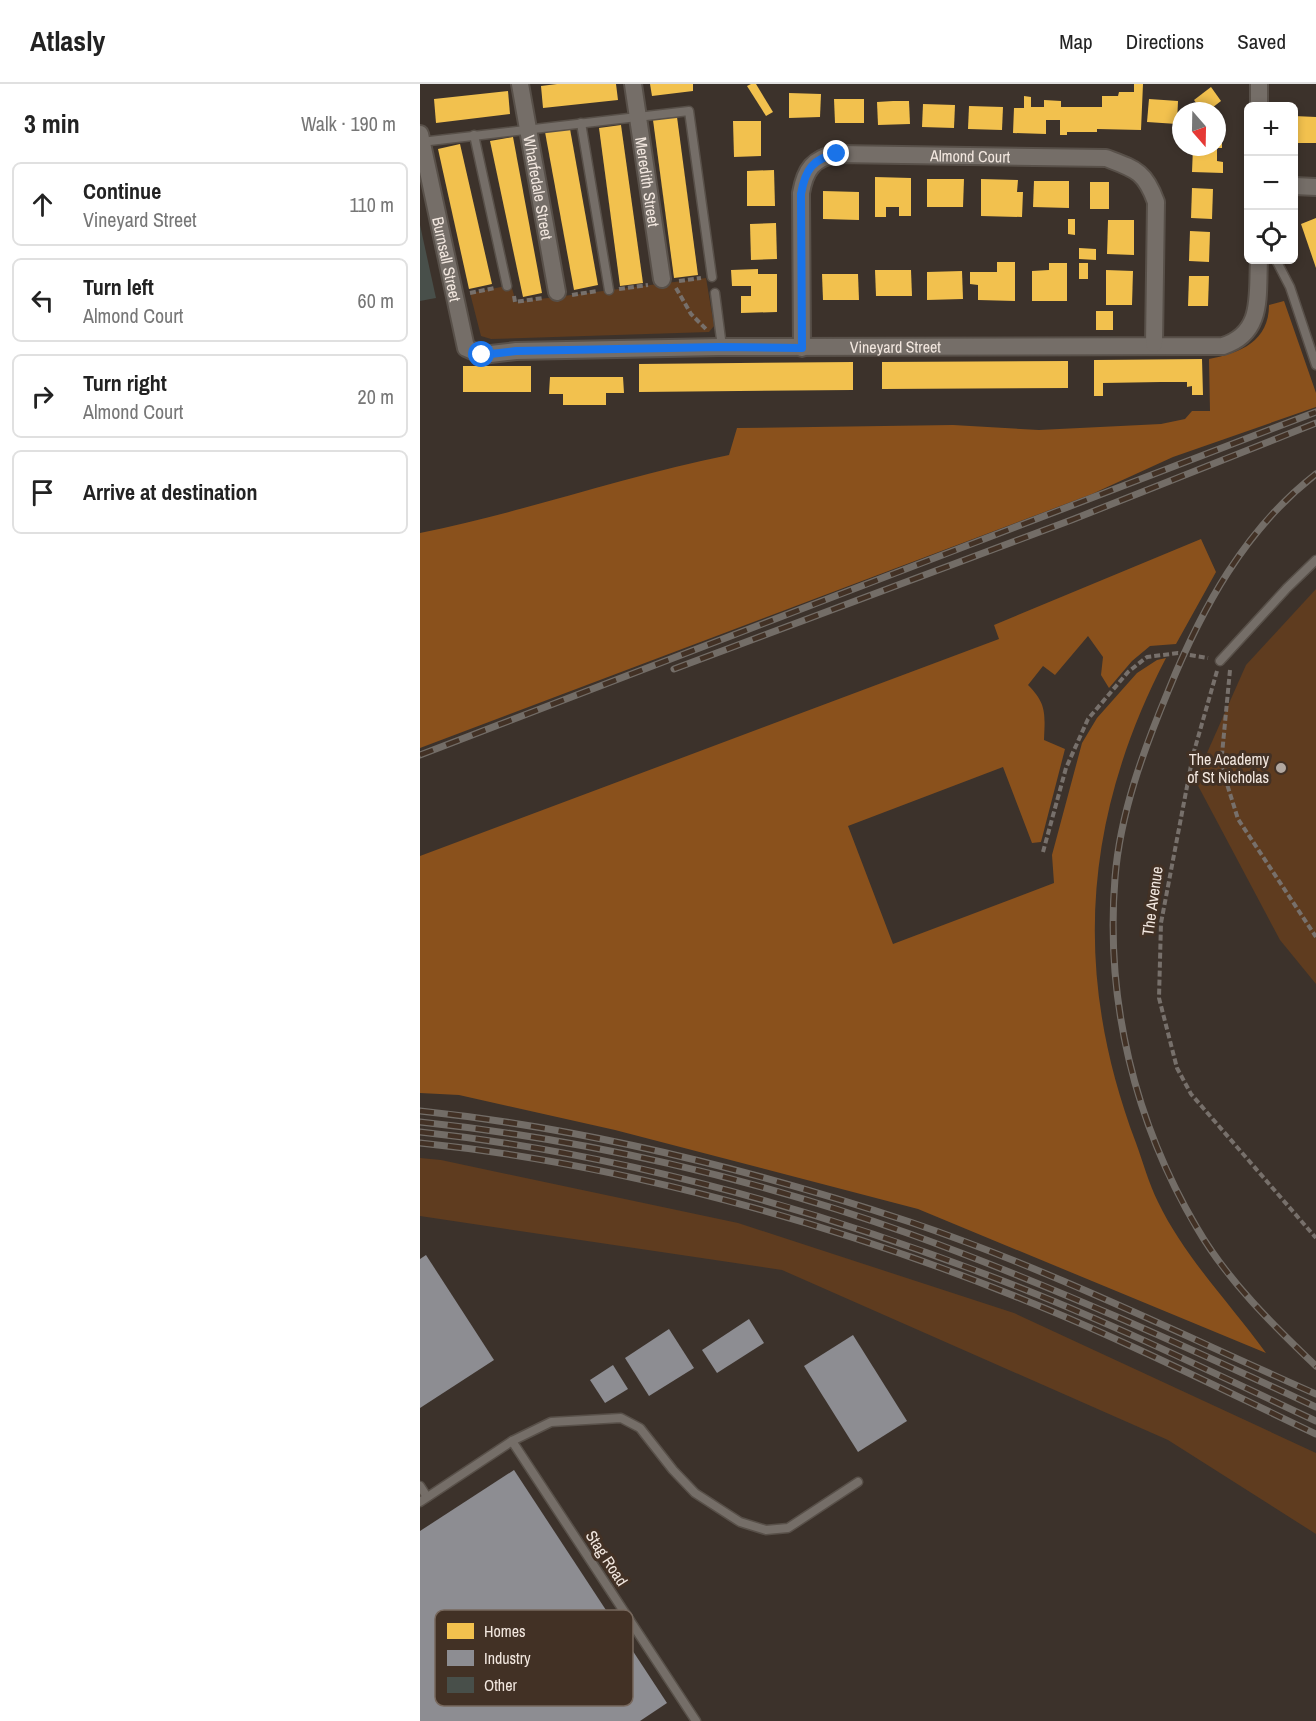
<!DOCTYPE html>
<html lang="en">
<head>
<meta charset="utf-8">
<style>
  :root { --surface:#fff; --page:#f6f6f6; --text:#222; --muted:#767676; --line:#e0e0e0 }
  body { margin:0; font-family:"Archivo Narrow",sans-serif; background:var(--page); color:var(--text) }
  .controls { position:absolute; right:18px; top:18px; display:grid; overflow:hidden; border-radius:9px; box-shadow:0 3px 9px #0003 }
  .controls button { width:54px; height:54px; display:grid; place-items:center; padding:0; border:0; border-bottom:2px solid var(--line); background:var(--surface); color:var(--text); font:30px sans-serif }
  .compass { position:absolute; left:752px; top:18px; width:54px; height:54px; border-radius:50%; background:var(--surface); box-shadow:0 3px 9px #0003; rotate:160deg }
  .stop { position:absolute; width:18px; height:18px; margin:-14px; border:4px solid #1a73e8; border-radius:50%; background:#fff }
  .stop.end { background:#1a73e8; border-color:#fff; box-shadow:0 2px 6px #0008 }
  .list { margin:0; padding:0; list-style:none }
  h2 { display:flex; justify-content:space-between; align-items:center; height:78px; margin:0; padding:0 24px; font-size:26px }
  h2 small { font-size:20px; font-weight:400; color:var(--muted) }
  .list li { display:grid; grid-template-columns:39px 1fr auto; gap:18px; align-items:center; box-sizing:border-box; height:84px; margin:0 12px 12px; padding:0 12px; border:2px solid var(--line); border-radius:9px }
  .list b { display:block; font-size:22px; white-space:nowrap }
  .list p { margin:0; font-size:20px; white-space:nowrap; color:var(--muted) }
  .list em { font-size:20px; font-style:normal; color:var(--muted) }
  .icon { flex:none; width:33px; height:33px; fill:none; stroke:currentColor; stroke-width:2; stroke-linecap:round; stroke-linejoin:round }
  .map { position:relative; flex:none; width:896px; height:1637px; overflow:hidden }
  header { display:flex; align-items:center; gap:36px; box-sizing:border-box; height:84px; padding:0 30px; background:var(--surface); border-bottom:2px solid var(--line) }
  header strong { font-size:28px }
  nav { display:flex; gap:33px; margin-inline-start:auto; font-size:21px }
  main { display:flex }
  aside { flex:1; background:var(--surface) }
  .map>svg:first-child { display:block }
</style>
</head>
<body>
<header>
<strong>Atlasly</strong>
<nav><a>Map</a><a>Directions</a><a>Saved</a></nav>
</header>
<main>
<aside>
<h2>3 min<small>Walk · 190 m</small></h2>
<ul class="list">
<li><svg class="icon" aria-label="ahead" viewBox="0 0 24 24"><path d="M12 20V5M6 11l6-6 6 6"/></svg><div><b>Continue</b><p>Vineyard Street</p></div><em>110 m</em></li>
<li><svg class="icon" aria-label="left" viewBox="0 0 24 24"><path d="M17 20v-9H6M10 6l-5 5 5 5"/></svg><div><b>Turn left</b><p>Almond Court</p></div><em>60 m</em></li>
<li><svg class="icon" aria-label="right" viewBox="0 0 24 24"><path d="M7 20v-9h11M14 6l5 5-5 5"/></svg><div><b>Turn right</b><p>Almond Court</p></div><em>20 m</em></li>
<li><svg class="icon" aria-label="arrive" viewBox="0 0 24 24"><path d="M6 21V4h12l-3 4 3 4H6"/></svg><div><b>Arrive at destination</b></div></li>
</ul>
</aside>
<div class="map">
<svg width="896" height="1637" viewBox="0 0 896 1637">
  <rect width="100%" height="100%" fill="#3c322b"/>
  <g fill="#5f3c1f">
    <polygon points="286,194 294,242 289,248 71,255 61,252 50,209 91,201 96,218"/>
    <polygon points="896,505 896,900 860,856 775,696 826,581"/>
    <polygon points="0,1074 21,1076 318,1139 594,1229 896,1369 896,1450 748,1356 362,1186 0,1132"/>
  </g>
  <g fill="#8a511c">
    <path d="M 864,217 L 896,309 L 896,323 L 753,373 L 672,410 L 0,664 L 0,449 C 104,428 205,392 309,371 L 317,344 L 533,341 L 619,346 L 741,340 L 765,335 L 772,327 L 790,327 L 789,275 C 821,269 849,257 849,221 Z"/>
    <path d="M 781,455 L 796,488 L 756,560 L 730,562 L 712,577 L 689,604 L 681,591 L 683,573 L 668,552 L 635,591 L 623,582 L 608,601 C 627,620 625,630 624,656 L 645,665 L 621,758 L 612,759 L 583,683 L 428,742 L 473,860 L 634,799 L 632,771 L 662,659 L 677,634 L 717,589 L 737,576 L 746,574 C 663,734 652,890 716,1059 C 723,1078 729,1100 738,1118 C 765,1174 810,1219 846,1269 L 498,1125 L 195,1046 L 39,1011 L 0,1009 L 0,772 L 579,555 L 574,541 Z"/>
  </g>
  <g fill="#f2c14e">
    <polygon points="137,0 196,0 198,16 123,24 121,2"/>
    <polygon points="230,0 273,0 273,7 232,12"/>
    <polygon points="331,0 336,0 353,28 346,32 327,2"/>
    <polygon points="714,0 723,0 721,46 677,45 677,48 647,48 647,51 640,51 640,36 626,36 626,50 593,49 594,24 604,24 604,12 611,13 611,23 624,23 624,16 641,17 641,23 682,23 682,12 698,12 699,8 714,8"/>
    <polygon points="791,3 801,17 788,27 782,27 774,16"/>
    <polygon points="88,7 90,30 16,39 14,15"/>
    <polygon points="369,9 401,10 400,33 369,34"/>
    <polygon points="414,15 444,15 444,39 415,39"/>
    <polygon points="729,15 758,17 757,40 727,38"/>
    <polygon points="473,17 489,17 490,40 458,41 457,18"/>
    <polygon points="503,20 535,21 534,44 502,43"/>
    <polygon points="549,22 583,23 582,46 548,45"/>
    <polygon points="874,32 896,33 896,59 874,59"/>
    <polygon points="257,33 278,191 254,194 233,36"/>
    <polygon points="313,37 341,37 341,72 314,73"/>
    <polygon points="201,41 223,199 200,202 179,44"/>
    <polygon points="150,45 178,201 154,206 125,48"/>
    <polygon points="797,52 802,52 802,64 797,64 797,77 803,78 803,89 772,88 773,63 797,64"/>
    <polygon points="93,53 122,209 103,213 70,57"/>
    <polygon points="40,60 72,200 49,205 18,65"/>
    <polygon points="354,86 355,122 327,122 327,87"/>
    <polygon points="455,93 491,94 491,132 479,132 479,123 466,123 466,133 455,133"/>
    <polygon points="507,95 544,95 543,123 507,123"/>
    <polygon points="561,95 598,96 597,108 603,108 602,133 561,132"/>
    <polygon points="614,97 649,97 649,124 613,123"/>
    <rect x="670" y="98" width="19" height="27"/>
    <polygon points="772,104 793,105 792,135 771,134"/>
    <polygon points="403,107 439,108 439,136 403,135"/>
    <polygon points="896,134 896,184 881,140"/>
    <polygon points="648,135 655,135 655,151 648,150"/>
    <polygon points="688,136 714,136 714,171 687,170"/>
    <polygon points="356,139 357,175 331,176 330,140"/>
    <polygon points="770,147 790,148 789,178 769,177"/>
    <polygon points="659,164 676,165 676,176 659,175"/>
    <polygon points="577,178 595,178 595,217 558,216 558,201 550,200 550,188 577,188"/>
    <polygon points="629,179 647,179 647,217 612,217 612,187 629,186"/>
    <rect x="659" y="179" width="9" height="16"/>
    <polygon points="338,185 338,190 357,190 357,228 321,229 321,212 331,212 331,202 312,202 311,186"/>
    <polygon points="455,186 491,186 492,212 456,212"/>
    <polygon points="686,186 713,187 712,221 686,221"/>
    <polygon points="542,187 543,215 507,216 507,188"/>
    <polygon points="402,190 438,190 439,216 403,216"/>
    <polygon points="769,192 789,192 788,222 768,222"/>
    <rect x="676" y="227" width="17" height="19"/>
    <polygon points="782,275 783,311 772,311 772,302 767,303 767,298 741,298 683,299 683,312 674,312 674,276"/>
    <polygon points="648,277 648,304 462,305 462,278"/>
    <polygon points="433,278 433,306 219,308 219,280"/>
    <rect x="43" y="282" width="68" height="26"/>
    <polygon points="130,293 203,293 204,309 186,309 186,321 143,321 143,310 129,310"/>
  </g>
  <g fill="#8d8d92">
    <polygon points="6,1171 74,1276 0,1324 0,1175"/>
    <polygon points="329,1235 344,1259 297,1289 282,1266"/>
    <polygon points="249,1245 274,1284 229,1312 205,1274"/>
    <polygon points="433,1251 487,1337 438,1368 384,1282"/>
    <polygon points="193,1281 208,1305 185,1319 170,1296"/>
    <polygon points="94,1386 247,1619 220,1637 0,1637 0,1447"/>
  </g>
  <polygon fill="#484f4a" points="0,141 16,214 0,217"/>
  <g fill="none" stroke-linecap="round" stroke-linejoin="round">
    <defs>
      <g id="service">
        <polyline points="161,39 189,206"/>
        <polyline points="54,51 87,202"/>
        <polyline points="1,58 269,27 292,193"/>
        <polyline points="856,176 870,203 896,281"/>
        <polyline points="295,209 302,263"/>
        <polyline points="800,577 867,504 896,476"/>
        <polyline points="92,1357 276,1637"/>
        <polyline points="0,1402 7,1413"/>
        <polyline points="0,1418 92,1357 131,1338 201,1334 220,1344 253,1386 275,1409 320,1438 346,1446 368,1444 438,1398"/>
      </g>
      <g id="minor">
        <path id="s1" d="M 100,0 L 137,208"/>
        <path id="s2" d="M 213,0 L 242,195"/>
        <polyline points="839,0 839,22"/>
        <path id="s3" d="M 0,50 L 46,264 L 62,271 L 96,267 L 299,263 L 803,262 C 844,249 837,211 839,176"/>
        <polyline points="874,102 896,103"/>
        <path id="s4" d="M 382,264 L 381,109 C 385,86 393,74 417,70 L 686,74 C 715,85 725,87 736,118 L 734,260"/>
      </g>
    </defs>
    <use href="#service" stroke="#585049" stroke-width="11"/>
    <use href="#minor" stroke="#585049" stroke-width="20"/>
    <g stroke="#77706b" stroke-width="4" stroke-dasharray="6 3" stroke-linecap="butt">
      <polyline points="259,197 281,194"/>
      <polyline points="256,204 271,230 286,245"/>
      <polyline points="199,205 228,201"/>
      <polyline points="50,209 75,204"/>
      <polyline points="152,211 177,207"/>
      <polyline points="94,212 95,218 123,214"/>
      <polyline points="810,586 801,681 818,735 896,853"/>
      <polyline points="797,587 773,671 741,839 739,914 757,984 771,1010 896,1154"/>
      <polyline points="623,768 646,684 668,635 708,588 727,573 758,569 788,574"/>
    </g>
    <use href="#service" stroke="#756e68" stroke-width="8"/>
    <use href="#minor" stroke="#756e68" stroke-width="16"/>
    <defs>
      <g id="rail">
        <path d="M 896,390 C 825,445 782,524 749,605 C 724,665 700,729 695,794 C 685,917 715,1039 777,1144 C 807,1196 853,1241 896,1282"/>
        <polyline points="254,585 654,435 896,339"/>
        <polyline points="0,671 896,328"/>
        <path d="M 0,1027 C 164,1044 333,1086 490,1138 C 629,1185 762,1251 896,1310"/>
        <path d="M 0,1038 C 163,1055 335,1094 490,1150 C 628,1200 763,1261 896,1323"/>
        <path d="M 0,1048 C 208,1070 412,1129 606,1206 C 704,1245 800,1292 896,1337"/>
        <path d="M 0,1059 C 199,1079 417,1140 602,1215 C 702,1255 799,1304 896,1350"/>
      </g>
    </defs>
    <use href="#rail" stroke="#736d67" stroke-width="7"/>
    <use href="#rail" stroke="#423125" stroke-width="4.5" stroke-dasharray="14" stroke-linecap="butt"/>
  </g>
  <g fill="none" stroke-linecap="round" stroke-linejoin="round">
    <path stroke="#1a73e8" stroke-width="8" d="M 62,271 L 96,267 L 299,263 L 382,264 L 381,110 C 385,86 393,74 417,70"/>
  </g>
  <circle fill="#b2a8a0" stroke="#423125" stroke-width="2" cx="861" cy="684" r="6"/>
  <g text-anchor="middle" stroke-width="6" stroke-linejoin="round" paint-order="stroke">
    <g font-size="16" fill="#f2e7df" stroke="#423125">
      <text dy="6" stroke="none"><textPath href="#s4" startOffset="346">Almond Court</textPath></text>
      <text dy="6" stroke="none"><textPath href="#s2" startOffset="99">Meredith Street</textPath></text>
      <text dy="6" stroke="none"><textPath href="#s1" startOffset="105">Wharfedale Street</textPath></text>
      <text dy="6" stroke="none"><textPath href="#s3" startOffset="128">Burnsall Street</textPath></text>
      <text dy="6" stroke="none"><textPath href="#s3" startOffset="650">Vineyard Street</textPath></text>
      <text transform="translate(732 817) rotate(-82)" y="6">The Avenue</text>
      <text transform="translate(187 1474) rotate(57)" y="6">Stag Road</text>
    </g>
    <g font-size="16" fill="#f2e7df" stroke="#423125" text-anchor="end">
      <text x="849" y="681">The Academy<tspan x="849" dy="18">of St Nicholas</tspan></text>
    </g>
  </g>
  <rect x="15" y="1526" width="198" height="96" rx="9" fill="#423125" stroke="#77685d" stroke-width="1.5"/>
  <rect x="27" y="1539" width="27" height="16" fill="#f2c14e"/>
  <rect x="27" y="1566" width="27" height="16" fill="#8d8d92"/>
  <rect x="27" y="1593" width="27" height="16" fill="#484f4a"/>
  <g font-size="16" fill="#f2e7df">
    <text x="64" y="1553">Homes</text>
    <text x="64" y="1580">Industry</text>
    <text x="64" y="1607">Other</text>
  </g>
</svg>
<div class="controls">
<button>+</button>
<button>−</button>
<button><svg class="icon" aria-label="locate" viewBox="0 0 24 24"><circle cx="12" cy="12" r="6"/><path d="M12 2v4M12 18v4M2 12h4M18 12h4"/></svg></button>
</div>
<svg class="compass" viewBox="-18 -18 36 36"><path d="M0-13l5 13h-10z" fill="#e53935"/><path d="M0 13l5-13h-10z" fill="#767676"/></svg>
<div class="stop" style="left:62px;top:271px"></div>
<div class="stop end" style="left:417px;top:70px"></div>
</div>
</main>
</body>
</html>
